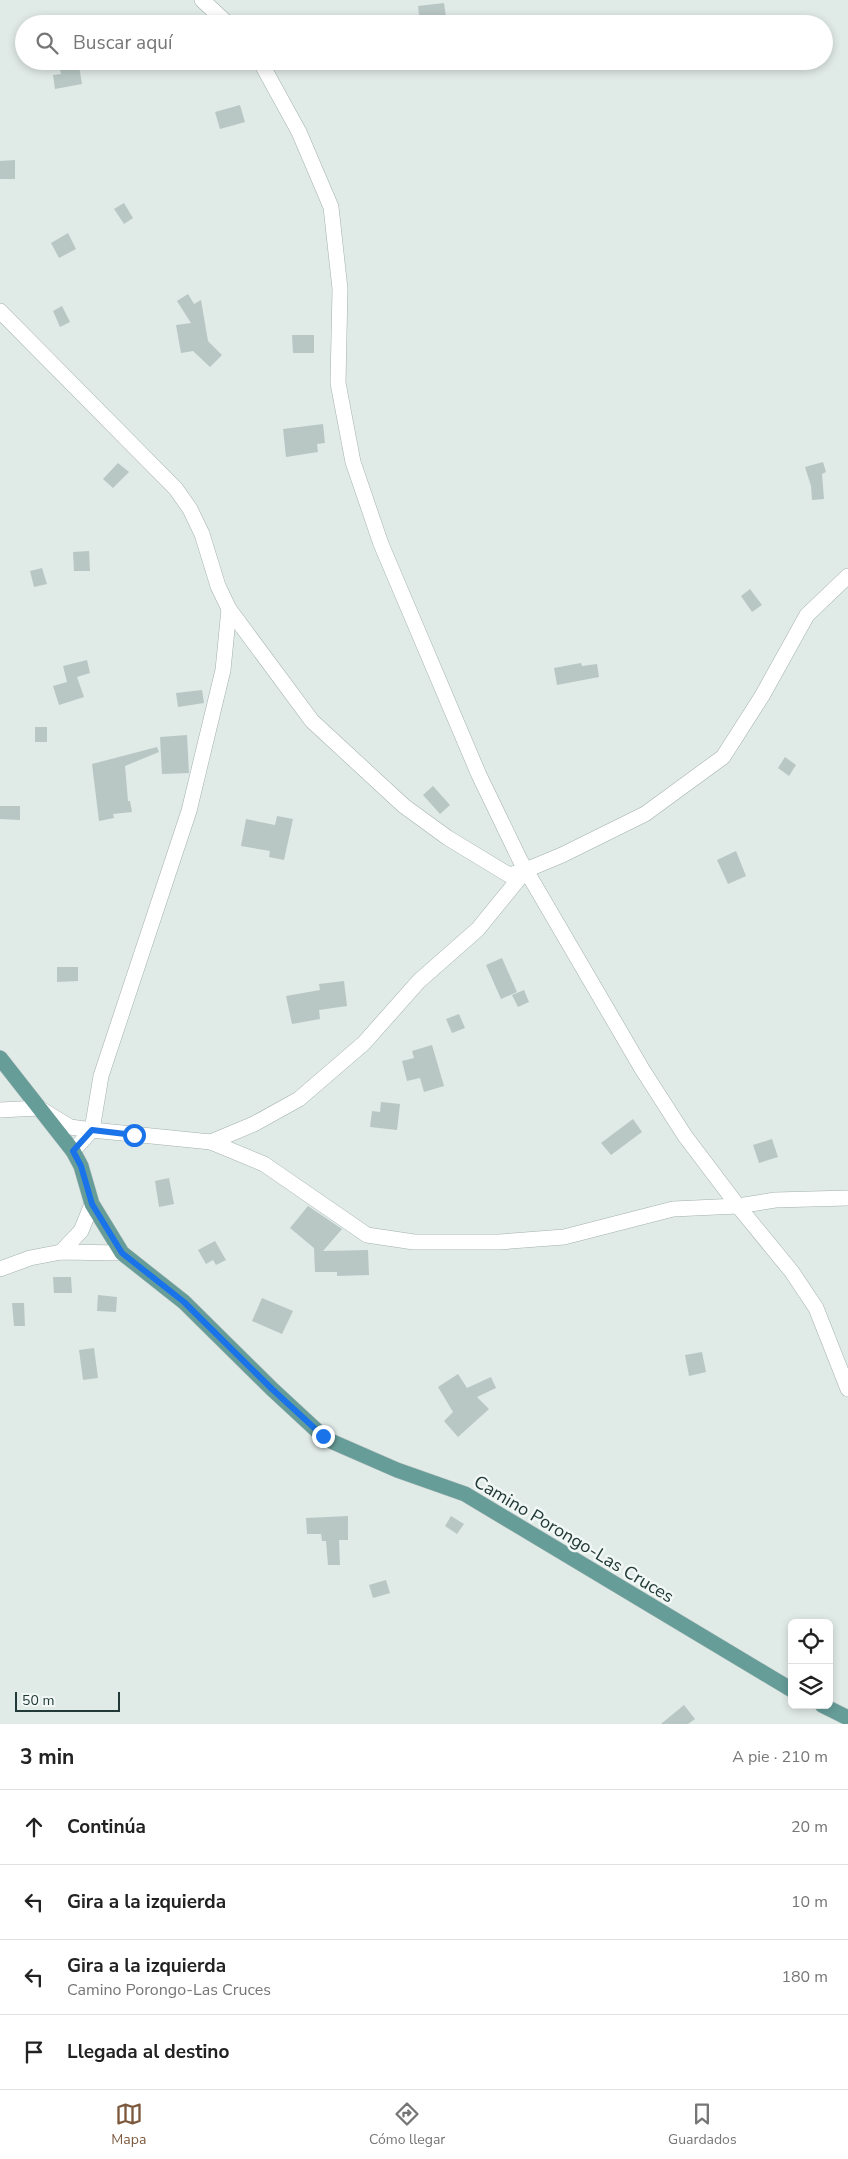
<!DOCTYPE html>
<html lang="es">
<head>
<meta charset="utf-8">
<style>
  :root { --surface:#fff; --page:#f2f2f2; --text:#222; --muted:#767676; --line:#e0e0e0; --accent:#7c583d }
  body { margin:0; font-family:"Nunito Sans",sans-serif; background:var(--page); color:var(--text) }
  .controls { position:absolute; right:15px; bottom:15px; display:grid; overflow:hidden; border-radius:8px; box-shadow:0 2px 8px #0003 }
  .controls button { width:45px; height:45px; display:grid; place-items:center; padding:0; border:0; border-bottom:1px solid var(--line); background:var(--surface); color:var(--text); font:25px sans-serif }
  .scale { position:absolute; left:15px; bottom:12px; width:105px; box-sizing:border-box; padding-left:5px; border:2px solid #213937; border-top:0; font-size:14px; line-height:18px; white-space:nowrap; color:#213937; -webkit-text-stroke:4px #f0f7f4; paint-order:stroke }
  .stop { position:absolute; width:15px; height:15px; margin:-11px; border:4px solid #1a73e8; border-radius:50%; background:#fff }
  .stop.end { background:#1a73e8; border-color:#fff; box-shadow:0 1px 5px #0008 }
  .list { margin:0; padding:0; list-style:none }
  h2 { display:flex; justify-content:space-between; align-items:center; height:65px; margin:0; padding:0 20px; font-size:21px }
  h2 small { font-size:16px; font-weight:400; color:var(--muted) }
  .list li { display:grid; grid-template-columns:32px 1fr auto; gap:15px; align-items:center; box-sizing:border-box; height:75px; padding:0 20px; border-top:1px solid var(--line) }
  .list b { display:block; font-size:19px; white-space:nowrap }
  .list p { margin:0; font-size:16px; white-space:nowrap; color:var(--muted) }
  .list em { font-size:16px; font-style:normal; color:var(--muted) }
  .icon { flex:none; width:28px; height:28px; fill:none; stroke:currentColor; stroke-width:2; stroke-linecap:round; stroke-linejoin:round }
  .map { position:relative; flex:none; width:848px; height:1724px; overflow:hidden }
  .search { position:absolute; background:var(--surface); box-shadow:0 2px 8px #0003; left:15px; right:15px; top:15px; height:55px; display:flex; align-items:center; gap:12px; box-sizing:border-box; padding:0 18px; border-radius:28px; color:var(--muted); font-size:19px }
  .sheet { height:365px; background:var(--surface) }
  nav { display:flex; justify-content:space-around; align-items:center; box-sizing:border-box; height:70px; border-top:1px solid var(--line); background:var(--surface); font-size:14px; color:var(--muted) }
  nav a { display:grid; justify-items:center; gap:2px }
  nav .on { color:var(--accent) }
  .map>svg:first-child { display:block }
</style>
</head>
<body>
<div class="map">
<svg width="848" height="1724" viewBox="0 0 848 1724">
  <rect width="100%" height="100%" fill="#e0eae7"/>
  <g fill="#b8c7c4">
    <polygon points="444,3 447,24 420,24 418,6"/>
    <polygon points="79,66 82,84 55,89 53,75 61,74 60,69"/>
    <polygon points="240,105 245,122 220,129 215,112"/>
    <polygon points="15,160 15,179 0,179 0,161"/>
    <polygon points="124,203 133,218 124,224 114,209"/>
    <polygon points="68,233 76,249 59,258 51,243"/>
    <polygon points="188,294 194,304 201,300 208,341 222,355 210,367 193,351 181,353 176,325 191,323 177,301"/>
    <polygon points="62,306 70,322 60,327 53,311"/>
    <polygon points="292,335 314,335 314,353 293,353"/>
    <polygon points="323,424 325,443 317,444 318,452 286,457 283,429"/>
    <polygon points="823,462 826,472 822,474 824,499 812,500 811,486 805,467"/>
    <polygon points="118,463 129,472 113,488 103,479"/>
    <polygon points="89,551 90,571 74,571 73,552"/>
    <polygon points="42,568 47,584 34,587 30,571"/>
    <polygon points="750,589 762,605 752,612 741,596"/>
    <polygon points="87,660 90,673 77,677 84,697 59,705 53,686 67,682 63,666"/>
    <polygon points="581,663 582,666 597,664 599,677 557,685 554,668"/>
    <polygon points="202,690 204,703 178,707 176,693"/>
    <rect x="35" y="727" width="12" height="15"/>
    <polygon points="187,735 189,773 162,774 160,737"/>
    <polygon points="157,747 159,752 125,766 128,801 130,801 132,812 113,814 114,818 99,821 92,764"/>
    <polygon points="785,757 796,765 789,776 778,768"/>
    <polygon points="433,786 450,805 440,814 423,795"/>
    <polygon points="0,806 20,806 20,820 0,819"/>
    <polygon points="277,816 293,819 284,860 269,857 270,851 241,846 246,819 275,825"/>
    <polygon points="736,851 746,876 728,884 717,860"/>
    <polygon points="502,958 517,992 501,999 486,965"/>
    <polygon points="57,967 78,967 78,981 57,982"/>
    <polygon points="344,981 347,1006 319,1010 320,1019 292,1024 286,996 320,990 319,984"/>
    <polygon points="524,990 529,1002 518,1007 512,995"/>
    <polygon points="459,1014 465,1028 452,1033 446,1019"/>
    <polygon points="432,1045 444,1086 424,1092 420,1078 407,1081 402,1061 414,1058 412,1051"/>
    <polygon points="381,1102 400,1104 397,1130 370,1127 372,1111 380,1112"/>
    <polygon points="633,1119 642,1132 611,1155 601,1143"/>
    <polygon points="772,1139 778,1157 759,1163 753,1145"/>
    <polygon points="169,1178 174,1204 159,1207 155,1181"/>
    <polygon points="308,1206 342,1229 323,1251 368,1250 369,1275 337,1276 337,1272 315,1272 314,1248 290,1228"/>
    <polygon points="215,1241 226,1260 216,1265 213,1260 206,1264 198,1250"/>
    <polygon points="53,1277 71,1277 72,1293 54,1293"/>
    <polygon points="98,1295 117,1297 116,1312 97,1311"/>
    <polygon points="262,1298 293,1311 282,1334 252,1321"/>
    <polygon points="12,1303 24,1303 25,1326 14,1326"/>
    <polygon points="94,1348 98,1378 83,1380 79,1350"/>
    <polygon points="702,1352 706,1372 689,1376 685,1355"/>
    <polygon points="458,1374 467,1388 491,1377 496,1388 477,1397 489,1409 458,1437 444,1421 453,1412 438,1387"/>
    <polygon points="348,1516 348,1540 339,1540 340,1565 328,1565 326,1541 322,1541 321,1534 307,1534 306,1518"/>
    <polygon points="451,1516 464,1524 457,1534 445,1526"/>
    <polygon points="386,1580 390,1593 373,1598 369,1585"/>
    <polygon points="684,1705 695,1719 688,1724 661,1724"/>
  </g>
  <g fill="none" stroke-linecap="round" stroke-linejoin="round">
    <defs>
      <g id="minor">
        <polyline points="202,0 228,24"/>
        <polyline points="260,61 299,132 331,207 340,289 338,383 353,462 381,544 479,775 520,860 642,1069 685,1136 738,1206 792,1272 816,1308 848,1389"/>
        <polyline points="0,311 176,489 190,509 202,534 218,586 229,609 312,721 404,806 448,838 509,875 526,870 562,855 645,814 723,757 762,696 807,615 848,576"/>
        <polyline points="0,1110 39,1108 70,1127 92,1130 101,1076 189,811 223,670 229,609"/>
        <polyline points="211,1142 254,1124 299,1099 364,1043 419,981 478,929 526,870"/>
        <polyline points="73,1151 92,1130 211,1142 264,1164 367,1235 414,1242 499,1242 564,1237 673,1209 738,1206 775,1200 848,1198"/>
        <polyline points="61,1252 81,1231 92,1204"/>
        <polyline points="0,1269 30,1258 61,1252 122,1253"/>
      </g>
      <g id="major">
        <polyline points="0,1058 73,1151 81,1166 92,1204 122,1253 184,1302 272,1389 326,1439 397,1470 465,1494 792,1690"/>
        <polyline points="822,1705 848,1718"/>
      </g>
    </defs>
    <use href="#minor" stroke="#a3b1af" stroke-width="16"/>
    <use href="#major" stroke="#bcc4c3" stroke-width="16"/>
    <use href="#minor" stroke="#fff" stroke-width="15"/>
    <use href="#major" stroke="#669d99" stroke-width="15"/>
  </g>
  <g fill="none" stroke-linecap="round" stroke-linejoin="round">
    <polyline stroke="#1a73e8" stroke-width="6" points="134,1135 92,1130 73,1151 81,1166 92,1204 122,1253 184,1302 272,1389 323,1436"/>
  </g>
  <g text-anchor="middle" stroke-width="5" stroke-linejoin="round" paint-order="stroke">
    <g font-size="18" fill="#213937" stroke="#f0f7f4">
      <text transform="translate(574 1539) rotate(31)" y="6">Camino Porongo-Las Cruces</text>
    </g>
  </g>
</svg>
<div class="controls">
<button><svg class="icon" aria-label="locate" viewBox="0 0 24 24"><circle cx="12" cy="12" r="6"/><path d="M12 2v4M12 18v4M2 12h4M18 12h4"/></svg></button>
<button><svg class="icon" aria-label="layers" viewBox="0 0 24 24"><path d="M12 4l9 5-9 5-9-5zM3 14l9 5 9-5"/></svg></button>
</div>
<div class="scale">50 m</div>
<div class="stop" style="left:134px;top:1135px"></div>
<div class="stop end" style="left:323px;top:1436px"></div>
<div class="search"><svg class="icon" aria-label="search" viewBox="0 0 24 24"><circle cx="10" cy="10" r="6"/><path d="M15 15l6 6"/></svg>Buscar aquí</div>
</div>
<section class="sheet">
<h2>3 min<small>A pie · 210 m</small></h2>
<ul class="list">
<li><svg class="icon" aria-label="ahead" viewBox="0 0 24 24"><path d="M12 20V5M6 11l6-6 6 6"/></svg><div><b>Continúa</b></div><em>20 m</em></li>
<li><svg class="icon" aria-label="left" viewBox="0 0 24 24"><path d="M17 20v-9H6M10 6l-5 5 5 5"/></svg><div><b>Gira a la izquierda</b></div><em>10 m</em></li>
<li><svg class="icon" aria-label="left" viewBox="0 0 24 24"><path d="M17 20v-9H6M10 6l-5 5 5 5"/></svg><div><b>Gira a la izquierda</b><p>Camino Porongo-Las Cruces</p></div><em>180 m</em></li>
<li><svg class="icon" aria-label="arrive" viewBox="0 0 24 24"><path d="M6 21V4h12l-3 4 3 4H6"/></svg><div><b>Llegada al destino</b></div></li>
</ul>
</section>
<nav>
<a class="on"><svg class="icon" aria-label="map" viewBox="0 0 24 24"><path d="M3 6l6-2 6 2 6-2v14l-6 2-6-2-6 2zM9 4v14M15 6v14"/></svg>Mapa</a>
<a><svg class="icon" aria-label="directions" viewBox="0 0 24 24"><path d="M12 3l9 9-9 9-9-9zM9 14v-3h6M13 9l2 2-2 2"/></svg>Cómo llegar</a>
<a><svg class="icon" aria-label="saved" viewBox="0 0 24 24"><path d="M7 4h10v16l-5-4-5 4z"/></svg>Guardados</a>
</nav>
</body>
</html>
